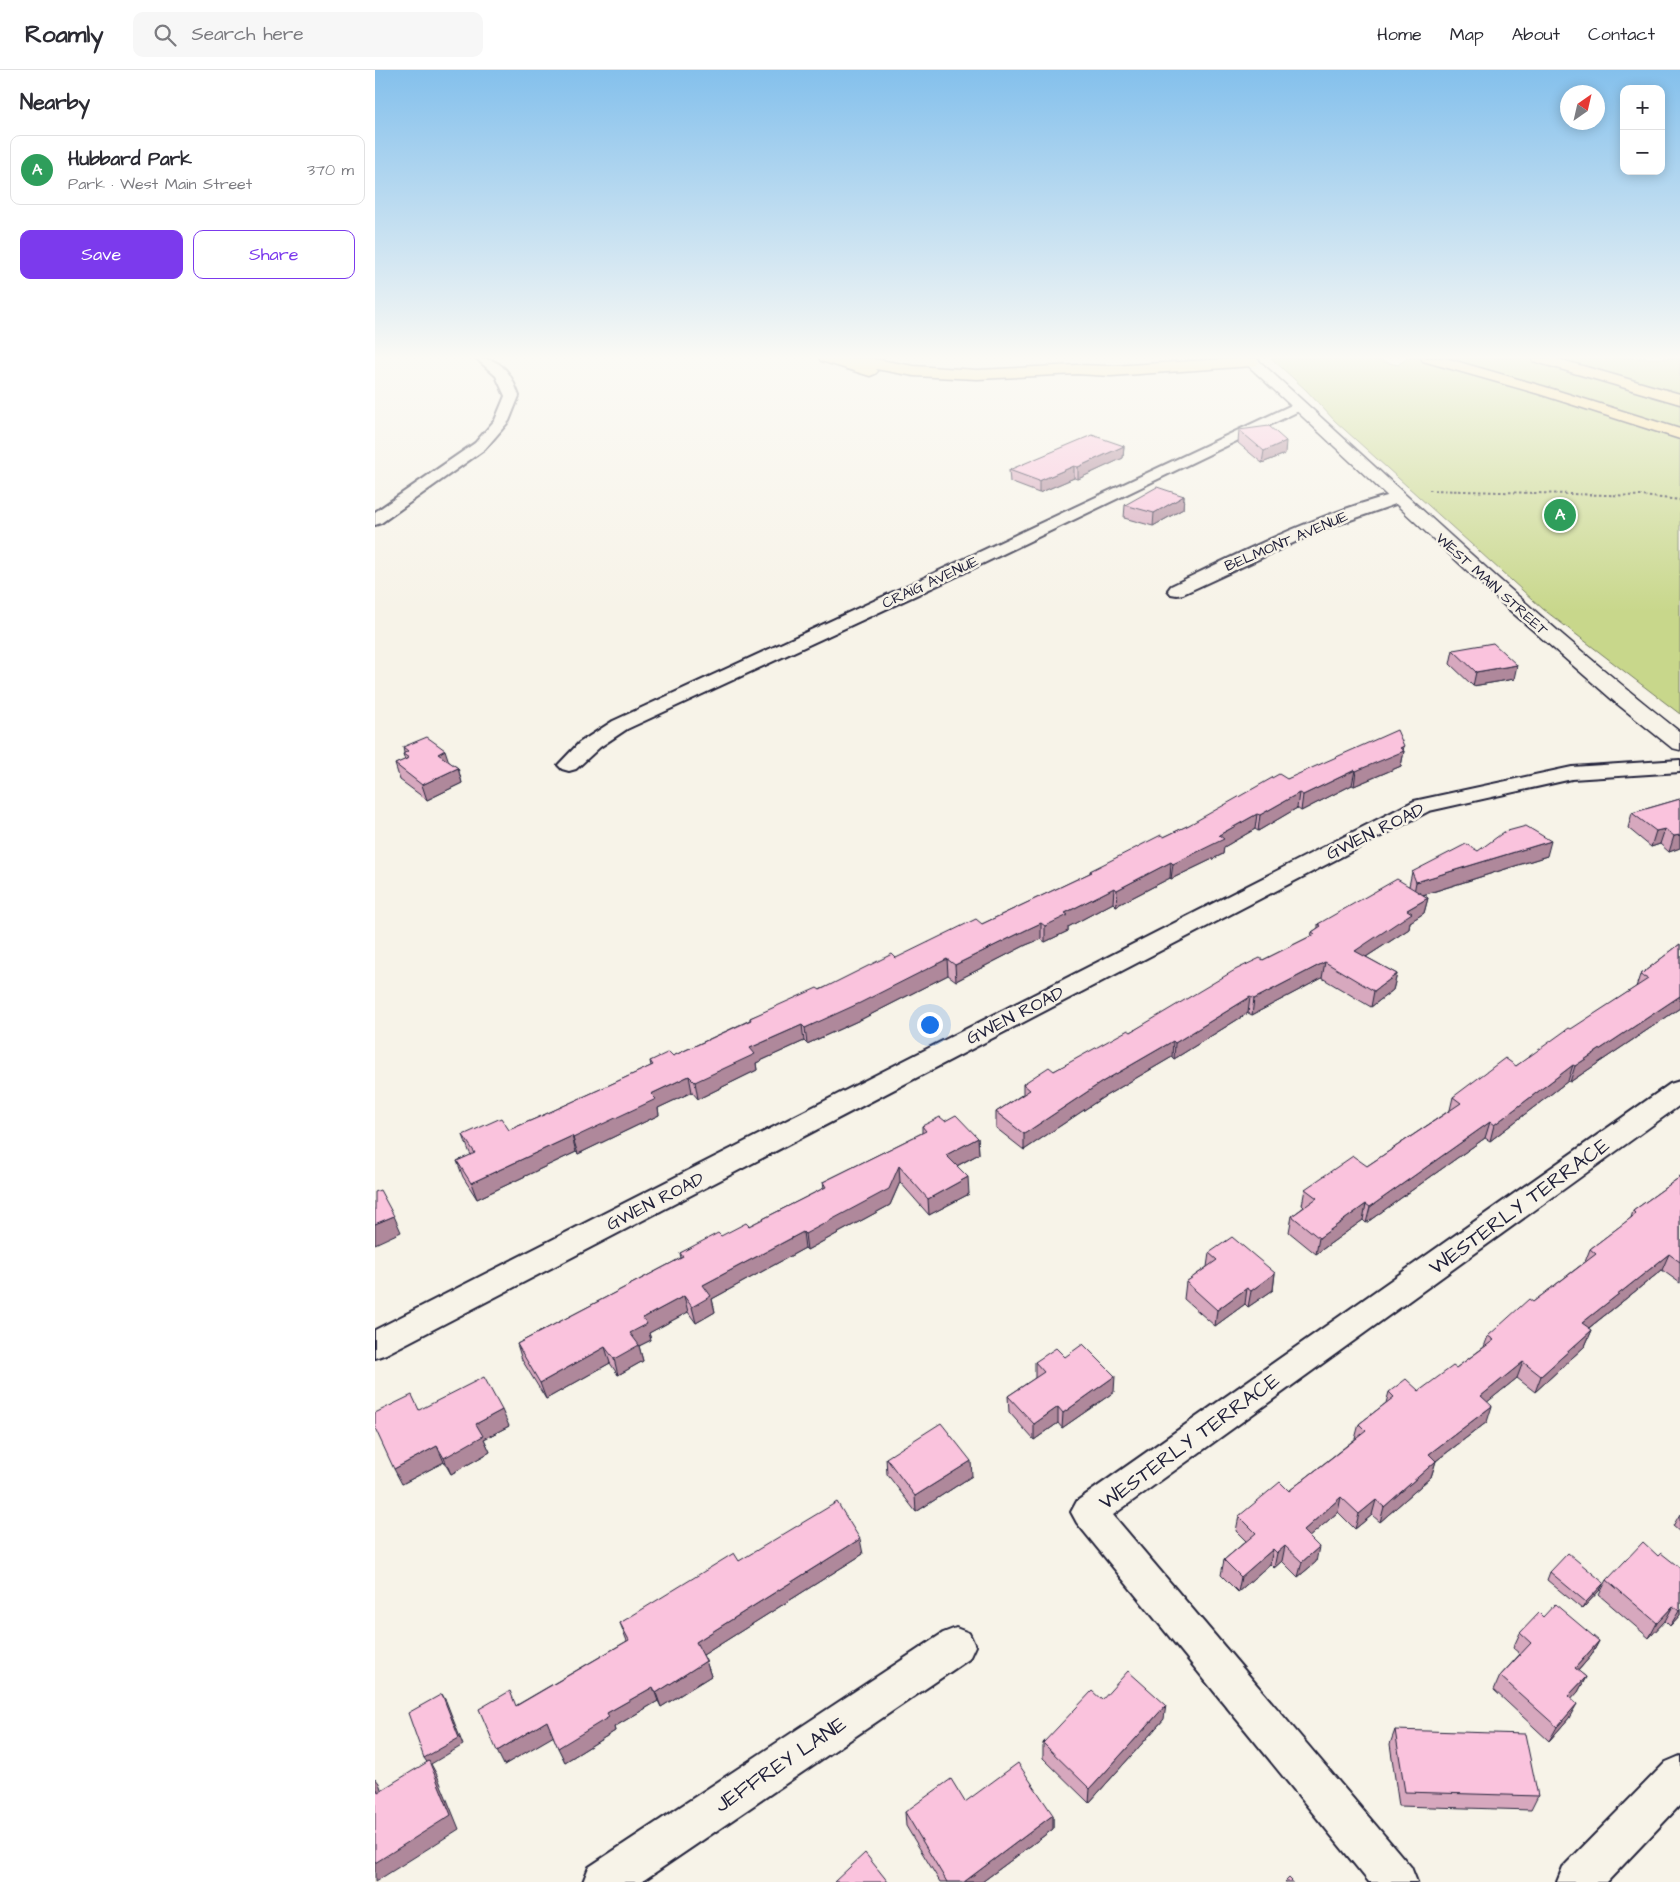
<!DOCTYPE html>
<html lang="en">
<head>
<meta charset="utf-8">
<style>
  :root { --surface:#fff; --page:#f7f7f7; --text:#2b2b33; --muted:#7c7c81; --line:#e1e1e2; --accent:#7c3aed }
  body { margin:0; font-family:"Architects Daughter",sans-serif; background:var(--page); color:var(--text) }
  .controls { position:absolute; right:15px; top:15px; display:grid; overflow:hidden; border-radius:10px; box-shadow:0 2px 12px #0003 }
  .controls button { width:45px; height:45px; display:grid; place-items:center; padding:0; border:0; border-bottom:1px solid var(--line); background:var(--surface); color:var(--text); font:25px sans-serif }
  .compass { position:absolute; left:1185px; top:15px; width:45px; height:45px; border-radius:50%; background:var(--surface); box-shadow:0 2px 12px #0003; rotate:34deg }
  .you { position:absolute; left:554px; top:954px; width:18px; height:18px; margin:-12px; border:4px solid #fff; border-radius:50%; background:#1a73e8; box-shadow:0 0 0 8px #1a73e833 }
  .badge { display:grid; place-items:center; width:32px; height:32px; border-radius:50%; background:var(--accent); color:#fff; font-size:16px; font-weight:700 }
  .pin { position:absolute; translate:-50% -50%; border:2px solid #fff; box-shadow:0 1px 5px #0006 }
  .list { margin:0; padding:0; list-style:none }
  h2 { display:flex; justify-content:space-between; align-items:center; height:65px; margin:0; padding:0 20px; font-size:21px }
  h2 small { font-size:16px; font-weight:400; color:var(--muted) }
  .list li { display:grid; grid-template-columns:32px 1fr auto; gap:15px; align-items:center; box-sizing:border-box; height:70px; margin:0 10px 10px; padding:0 10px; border:1px solid var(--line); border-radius:10px }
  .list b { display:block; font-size:19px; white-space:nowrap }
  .list p { margin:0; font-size:16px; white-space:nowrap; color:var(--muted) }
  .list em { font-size:16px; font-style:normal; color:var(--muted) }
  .actions { display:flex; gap:10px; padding:15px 20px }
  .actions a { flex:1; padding:11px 0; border:1px solid var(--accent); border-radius:10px; text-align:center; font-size:18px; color:var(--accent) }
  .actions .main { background:var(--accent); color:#fff }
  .icon { flex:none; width:28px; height:28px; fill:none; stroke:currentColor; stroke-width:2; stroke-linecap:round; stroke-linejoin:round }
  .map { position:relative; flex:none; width:1305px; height:1812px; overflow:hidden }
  header { display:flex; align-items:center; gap:30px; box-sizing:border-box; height:70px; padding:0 25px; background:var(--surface); border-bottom:1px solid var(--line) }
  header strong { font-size:24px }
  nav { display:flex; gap:28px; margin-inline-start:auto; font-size:18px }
  .search { width:350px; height:45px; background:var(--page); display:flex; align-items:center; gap:12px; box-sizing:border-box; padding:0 18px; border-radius:10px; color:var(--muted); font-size:19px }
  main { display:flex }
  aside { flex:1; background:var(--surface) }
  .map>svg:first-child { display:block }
</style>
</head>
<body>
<header>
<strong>Roamly</strong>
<div class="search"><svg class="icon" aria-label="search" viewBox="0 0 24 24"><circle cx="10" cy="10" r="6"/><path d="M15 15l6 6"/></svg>Search here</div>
<nav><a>Home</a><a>Map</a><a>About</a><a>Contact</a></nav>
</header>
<main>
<aside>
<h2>Nearby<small></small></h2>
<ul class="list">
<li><span class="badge" style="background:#2e9e5b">A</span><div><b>Hubbard Park</b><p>Park · West Main Street</p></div><em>370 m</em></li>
</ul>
<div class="actions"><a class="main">Save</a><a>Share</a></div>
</aside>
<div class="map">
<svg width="1305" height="1812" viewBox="0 0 1305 1812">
  <rect width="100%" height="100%" fill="#f7f3e8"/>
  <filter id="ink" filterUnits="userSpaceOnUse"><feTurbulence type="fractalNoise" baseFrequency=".02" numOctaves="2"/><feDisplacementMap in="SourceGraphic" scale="10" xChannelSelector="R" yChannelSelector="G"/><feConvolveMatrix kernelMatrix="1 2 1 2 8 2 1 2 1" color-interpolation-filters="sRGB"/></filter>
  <g filter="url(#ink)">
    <polygon fill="#c8d78b" stroke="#757c63" points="896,288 992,288 1023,295 1032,288 1305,288 1305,644 1168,539 960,351 931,320"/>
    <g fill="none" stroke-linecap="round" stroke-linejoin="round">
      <defs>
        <g id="minor">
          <path d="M 101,288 C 127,288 136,303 144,326 L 134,351 L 110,379 L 6,453 L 0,455 L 0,442 L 100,373 L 120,350 L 130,326 L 121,306 Z"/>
          <polygon points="923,332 928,333 930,336 928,339 578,508 252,659 225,677 201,699 194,701 187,699 183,695 204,673 238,651 566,500"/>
          <path d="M 1023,423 L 1029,425 L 1031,428 L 1029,431 L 944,461 L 808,524 L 802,525 L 796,524 L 793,520 L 796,516 C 869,481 944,443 1023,423 Z"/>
          <polygon points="1305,690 1305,702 1197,709 1054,741 11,1284 0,1288 0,1260 1039,731 1197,697"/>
          <polygon points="1305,1011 1305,1035 738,1445 1036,1797 1042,1812 994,1812 702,1453 696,1442 702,1431 1295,1014"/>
          <polygon points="581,1558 594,1563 600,1576 594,1589 266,1812 208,1812 214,1797 568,1563"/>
          <polygon points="1305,1686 1305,1735 1232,1812 1182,1812 1188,1797 1291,1692"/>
        </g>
        <path id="secondary" d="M 865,288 L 881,288 C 1021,415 1157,545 1305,662 L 1305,680 L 1297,678 L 1241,633 L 1132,538 Z"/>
        <g id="motorway">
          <polygon points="444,288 494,288 539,296 602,300 702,295 736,296 868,288 879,288 884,292 882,295 877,296 736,306 702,304 602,309 539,306 501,299 503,301 500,304 495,306 446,291"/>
          <polygon points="1046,288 1070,288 1174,318 1305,359 1305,369 1164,324 1048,291"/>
          <polygon points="1156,288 1180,288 1305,324 1305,334 1158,291"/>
        </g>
      </defs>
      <use href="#minor" stroke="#22223b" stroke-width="4"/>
      <use href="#secondary" stroke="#22223b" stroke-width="3"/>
      <use href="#motorway" stroke="#22223b" stroke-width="3"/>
      <polyline stroke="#22223b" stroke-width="2" stroke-dasharray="2.5 2.5" stroke-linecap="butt" points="1054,420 1267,426 1305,430"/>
      <use href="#minor" fill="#f7f3e8" fill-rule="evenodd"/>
      <use href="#secondary" fill="#f7f3e8" fill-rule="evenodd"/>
      <use href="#motorway" fill="#f9df96" fill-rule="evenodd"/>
    </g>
    <g fill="#d7a8be" stroke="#22223b">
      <polygon points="864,360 910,384 887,393 863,373"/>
      <polygon points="749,376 748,388 703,409 699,408 664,423 635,412 634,400"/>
      <polygon points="809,426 808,439 778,456 749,448 750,435"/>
      <polygon points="1078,580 1139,609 1098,616 1075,594"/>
      <polygon points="1029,676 1028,680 1029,681 1026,696 979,716 977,715 926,741 922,738 883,761 880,759 849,777 848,784 796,809 795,808 741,836 738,833 693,857 693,861 670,872 666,869 651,875 581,911 573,905 487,949 432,974 429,971 381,993 382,1000 323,1029 317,1022 283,1038 284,1045 203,1084 201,1082 102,1129 88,1107 82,1091 96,1085 94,1081 88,1065 134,1060 162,1048 276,996 275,991 298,986 375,950 375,948 607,854 715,803 715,801 789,767 912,709"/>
      <polygon points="28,677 74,692 83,698 87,713 52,730 25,710 20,694 30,690 28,684 29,683"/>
      <polygon points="1305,729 1305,778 1294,782 1285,774 1276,777 1253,758 1257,743"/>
      <polygon points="1103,781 1172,786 1048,825 1053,828 1049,843 1035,852 1034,859 991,887 1022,904 1018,920 996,937 947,908 877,945 873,943 799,989 797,987 727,1028 649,1080 621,1058 621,1042 648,1024 648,1014 679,1001 756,962 888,890 936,866 937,862 943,858 943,854 1034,816 1037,802"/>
      <polygon points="1305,874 1305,938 1195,1012 1193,1011 1115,1071 1110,1068 991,1153 988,1150 941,1184 914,1162 917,1146 929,1137 927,1135 930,1119 992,1096 1075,1040 1078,1027 1141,996 1261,917 1265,905"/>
      <polygon points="570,1051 603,1068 604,1084 582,1096 594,1124 554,1145 525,1112 515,1135 432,1180 430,1178 337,1229 340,1242 321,1253 313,1242 274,1263 276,1270 264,1276 268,1291 243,1305 235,1293 171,1329 147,1290 142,1274 306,1188 305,1183 374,1156 449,1118 448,1112 547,1063 547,1056"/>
      <polygon points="1305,1107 1305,1213 1287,1200 1214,1258 1217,1260 1210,1276 1160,1322 1142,1308 1112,1332 1112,1352 1061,1391 1056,1407 1005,1452 997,1445 980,1459 963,1442 934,1467 941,1492 923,1507 907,1491 899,1498 895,1494 863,1522 846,1505 849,1490 871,1471 861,1461 864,1446 914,1421 980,1369 984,1354 1011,1333 1014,1322 1044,1321 1081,1298 1109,1277 1113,1266 1158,1232 1210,1192 1215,1179 1256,1148 1258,1141"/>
      <polygon points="834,1183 900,1203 898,1220 873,1237 870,1234 840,1256 809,1229 811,1212 832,1197"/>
      <polygon points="690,1287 739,1322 687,1358 683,1353 659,1370 634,1342 633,1326 660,1308 660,1292"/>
      <polygon points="44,1340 134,1356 109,1369 115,1382 76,1404 69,1392 27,1414"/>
      <polygon points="511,1388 597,1406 541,1442 512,1404"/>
      <polygon points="1305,1444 1305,1462 1298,1456"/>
      <polygon points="488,1484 328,1585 331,1591 336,1606 286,1637 283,1631 239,1657 240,1661 190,1692 178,1666 129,1695 142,1635 252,1571 245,1553 364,1491"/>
      <polygon points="1283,1486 1305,1498 1305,1545 1295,1556 1290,1551 1274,1568 1224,1525 1232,1510"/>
      <polygon points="1175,1502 1229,1513 1225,1520 1207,1539 1172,1510"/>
      <polygon points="1168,1547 1224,1571 1216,1586 1203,1601 1211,1607 1203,1622 1196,1629 1194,1648 1174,1671 1119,1620 1125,1606 1145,1584 1138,1578 1145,1563"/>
      <polygon points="727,1630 789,1649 714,1733 668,1688 668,1673"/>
      <polygon points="1020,1660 1163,1726 1156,1740 1024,1736 1015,1674"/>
      <polygon points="590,1732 678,1745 678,1759 607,1812 565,1812 531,1756 530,1742"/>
    </g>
    <g fill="#af889b" stroke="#22223b">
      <polygon points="911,371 910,384 887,393 889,381"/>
      <polygon points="749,376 748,388 703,409 703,397"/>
      <polygon points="699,396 699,408 664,423 664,411"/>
      <polygon points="809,426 808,439 778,456 779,443"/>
      <polygon points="1142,595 1139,609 1098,616 1101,602"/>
      <polygon points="1029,676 1028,681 1029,681 1026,696 979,716 981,701"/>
      <polygon points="70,680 75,695 63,684"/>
      <polygon points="83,698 87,713 52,730 47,715"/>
      <polygon points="980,700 977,715 926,741 928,725"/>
      <polygon points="924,723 922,738 883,761 885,745"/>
      <polygon points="882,744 880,759 849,777 848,784 796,809 798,794 844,765"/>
      <polygon points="1290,759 1285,774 1276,777 1281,761"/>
      <polygon points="1305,765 1305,778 1294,782 1299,766"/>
      <polygon points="1176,771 1172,786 1038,828 1041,812"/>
      <polygon points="796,792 795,808 741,836 742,820"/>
      <polygon points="739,818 738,833 693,857 693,861 670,872 670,856 690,843"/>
      <polygon points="1053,828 1049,843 1035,852 1034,859 977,896 980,881 1032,840"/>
      <polygon points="666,853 666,869 651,875 581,911 580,895 651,860"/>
      <polygon points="572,889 573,905 487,949 432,974 430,958"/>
      <polygon points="950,892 947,908 877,945 879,929"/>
      <polygon points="1022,904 1018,920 996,937 999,921"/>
      <polygon points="1305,926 1305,938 1195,1012 1200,996"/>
      <polygon points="875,927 873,943 799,989 800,973"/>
      <polygon points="427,955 429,971 381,993 382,1000 323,1029 320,1012 375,978"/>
      <polygon points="798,971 797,987 727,1028 649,1080 649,1064 727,1012"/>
      <polygon points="1198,995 1193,1011 1115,1071 1119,1055"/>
      <polygon points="314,1006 317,1022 283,1038 284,1045 203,1084 198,1068 276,1024"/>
      <polygon points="1115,1052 1110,1068 991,1153 995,1137"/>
      <polygon points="197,1066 201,1082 102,1129 96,1113"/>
      <polygon points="603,1068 604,1084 572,1101 571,1085"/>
      <polygon points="524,1096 525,1112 515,1135 432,1180 430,1164"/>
      <polygon points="593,1107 594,1124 554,1145 553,1129"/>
      <polygon points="991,1134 988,1150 941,1184 944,1168"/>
      <polygon points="19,1146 26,1162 0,1174 0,1154"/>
      <polygon points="428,1162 430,1178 337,1229 340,1242 321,1253 317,1237 328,1215"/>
      <polygon points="1294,1184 1287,1200 1201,1268 1207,1253"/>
      <polygon points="900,1203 898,1220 873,1237 876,1221"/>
      <polygon points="872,1218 870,1234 840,1256 842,1240"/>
      <polygon points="309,1226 313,1242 274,1263 276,1270 264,1276 268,1291 243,1305 239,1289 255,1263 268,1248"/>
      <polygon points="1217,1260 1210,1276 1160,1322 1166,1306"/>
      <polygon points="230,1277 235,1293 171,1329 165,1313"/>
      <polygon points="1148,1292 1142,1308 1100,1342 1106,1326"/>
      <polygon points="740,1306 739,1322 687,1358 688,1343"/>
      <polygon points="1117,1336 1112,1352 1049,1400 1054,1384"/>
      <polygon points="683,1337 683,1353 659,1370 659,1354"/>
      <polygon points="127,1340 134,1356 109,1369 115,1382 76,1404 69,1388 101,1354"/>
      <polygon points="62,1376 69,1392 27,1414 19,1399"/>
      <polygon points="596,1391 597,1406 541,1442 540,1426"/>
      <polygon points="1061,1391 1056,1407 1005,1452 1009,1437"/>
      <polygon points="966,1427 963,1442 924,1476 928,1461"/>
      <polygon points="1001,1430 997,1445 980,1459 984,1444"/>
      <polygon points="485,1469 488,1484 325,1587 321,1572"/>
      <polygon points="910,1476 907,1491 899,1498 902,1483"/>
      <polygon points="944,1477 941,1492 923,1507 927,1492"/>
      <polygon points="898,1479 895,1494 863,1522 866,1507"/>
      <polygon points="1229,1513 1225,1520 1207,1539 1211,1532"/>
      <polygon points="1298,1536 1290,1551 1274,1568 1282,1553"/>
      <polygon points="1305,1540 1305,1545 1295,1556 1304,1541"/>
      <polygon points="1224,1571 1216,1586 1192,1613 1200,1598"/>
      <polygon points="331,1591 336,1606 286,1637 281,1623"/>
      <polygon points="1211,1607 1203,1622 1186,1641 1193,1626"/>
      <polygon points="278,1617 283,1631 239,1657 240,1661 190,1692 183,1678 232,1643"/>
      <polygon points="67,1624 71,1631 88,1675 56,1694 62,1705 84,1759 0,1812 0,1793 54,1695 49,1688"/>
      <polygon points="1202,1634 1194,1648 1174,1671 1182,1657"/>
      <polygon points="791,1635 789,1649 714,1733 715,1719"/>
      <polygon points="172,1651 179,1666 129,1695 122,1681"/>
      <polygon points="0,1708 4,1713 12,1736 3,1722 0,1715"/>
      <polygon points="678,1745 678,1759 607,1812 589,1812"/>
    </g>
    <g fill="#fac3dd" stroke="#22223b">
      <polygon points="894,356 911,371 889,381 864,360"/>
      <polygon points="717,365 749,376 703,397 699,396 664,411 634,400"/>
      <polygon points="782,417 809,426 779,443 750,435"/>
      <polygon points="1118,573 1142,595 1101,602 1078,580"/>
      <polygon points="1022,660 1029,676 1025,678 1029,681 981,701 980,700 928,725 924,723 885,745 882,744 844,765 849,769 798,794 796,792 742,820 739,818 690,843 693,845 670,856 666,853 651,860 580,895 572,889 485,933 430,958 427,955 375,978 380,984 320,1012 314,1006 276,1024 281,1029 198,1068 197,1066 96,1113 82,1091 100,1083 88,1065 126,1048 134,1060 162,1048 278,995 275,991 294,982 298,986 376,950 375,948 442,918 445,920 517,884 521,888 601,849 607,854 717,802 715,801 786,765 789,767 814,755 904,704 912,709"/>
      <polygon points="52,667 70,680 63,684 83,698 47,715 20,694 34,688 28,684 33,681 28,677"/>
      <polygon points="1305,729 1305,765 1299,766 1290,759 1281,761 1257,743"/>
      <polygon points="1151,756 1176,771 1041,812 1037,802 1091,774 1103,781 1129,762"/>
      <polygon points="1022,809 1053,828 1032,840 1037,843 980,881 1022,904 999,921 950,892 879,929 875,927 800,973 798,971 727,1012 649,1064 621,1042 655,1020 648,1014 674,997 679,1001 753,960 756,962 860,900 885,888 888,890 940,864 937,862 946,856 943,854"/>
      <polygon points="1305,874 1305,926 1200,996 1198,995 1119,1055 1115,1052 995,1137 991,1134 944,1168 917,1146 942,1128 930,1119 978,1086 992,1096 1086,1033 1078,1027 1130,988 1141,996 1194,958 1196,959 1273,909 1265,905"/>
      <polygon points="581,1045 603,1068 571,1085 593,1107 553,1129 524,1096 514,1119 430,1164 428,1162 328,1215 336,1226 317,1237 309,1226 268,1248 272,1254 255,1263 264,1275 239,1289 230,1277 165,1313 142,1274 308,1187 305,1183 343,1163 346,1166 371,1153 374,1156 451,1117 448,1112 551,1061 547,1056 565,1047 570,1051"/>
      <polygon points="1305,1107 1305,1192 1294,1184 1207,1253 1217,1260 1166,1306 1148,1292 1106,1326 1117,1336 1054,1384 1061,1391 1009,1437 1001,1430 984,1444 966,1427 928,1461 944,1477 927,1492 910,1476 902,1483 898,1479 866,1507 849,1490 881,1463 864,1446 905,1412 914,1421 991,1361 984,1354 1019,1327 1014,1322 1031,1309 1044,1321 1078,1296 1081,1298 1119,1270 1113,1266 1154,1229 1158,1232 1221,1184 1215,1179 1261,1144 1258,1141"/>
      <polygon points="5,1120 19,1146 0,1154 0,1122"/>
      <polygon points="857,1167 900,1203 876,1221 872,1218 842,1240 811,1212 842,1190 834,1183"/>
      <polygon points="708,1274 740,1306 688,1343 683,1337 659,1354 633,1326 669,1302 660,1292 681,1278 690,1287"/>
      <polygon points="109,1307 127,1340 101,1354 108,1366 69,1388 62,1376 19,1399 0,1358 0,1343 37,1325 44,1340"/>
      <polygon points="566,1353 596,1391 540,1426 511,1388"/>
      <polygon points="462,1432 485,1469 321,1572 331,1591 281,1623 278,1617 232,1643 234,1647 183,1678 172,1651 122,1681 104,1639 135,1621 141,1636 254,1570 245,1553 359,1483 364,1491"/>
      <polygon points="1268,1472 1283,1486 1286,1483 1305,1498 1305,1540 1304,1541 1298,1536 1282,1553 1232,1510"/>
      <polygon points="1193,1483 1229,1513 1211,1532 1175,1502"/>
      <polygon points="1180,1534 1224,1571 1200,1598 1211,1607 1193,1626 1202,1634 1182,1657 1125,1606 1156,1573 1145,1563 1164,1543 1168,1547"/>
      <polygon points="753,1601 791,1635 715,1719 668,1673 717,1621 727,1630"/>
      <polygon points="67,1624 84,1668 49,1688 33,1643"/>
      <polygon points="1020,1660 1150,1664 1163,1726 1030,1722"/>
      <polygon points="54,1691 76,1745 0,1793 0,1715 3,1722"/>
      <polygon points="643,1693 678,1745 589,1812 572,1812 530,1742 576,1709 590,1732"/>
      <polygon points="490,1783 513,1812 459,1812"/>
      <polygon points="914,1808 918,1812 910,1812"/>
    </g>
  </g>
  <linearGradient id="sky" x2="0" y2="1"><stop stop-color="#84c0ec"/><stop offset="0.53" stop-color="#fbfaf5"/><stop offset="1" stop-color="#fbfaf5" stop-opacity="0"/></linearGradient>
  <rect width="1305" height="542" fill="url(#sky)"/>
  <g text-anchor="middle" stroke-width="5" stroke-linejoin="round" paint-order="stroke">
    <g font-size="15" fill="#22223b" stroke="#f7f3e8">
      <text transform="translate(911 471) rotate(-23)" y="5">BELMONT AVENUE</text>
      <text transform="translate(555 512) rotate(-25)" y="5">CRAIG AVENUE</text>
      <text transform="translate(1117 514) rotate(42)" y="5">WEST MAIN STREET</text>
    </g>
    <g font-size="18" fill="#22223b" stroke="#f7f3e8">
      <text transform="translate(1000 761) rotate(-26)" y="6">GWEN ROAD</text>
      <text transform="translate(640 945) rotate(-27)" y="6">GWEN ROAD</text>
      <text transform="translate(280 1131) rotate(-27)" y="6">GWEN ROAD</text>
    </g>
    <g font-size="21" fill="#22223b" stroke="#f7f3e8">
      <text transform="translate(1144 1136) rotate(-36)" y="7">WESTERLY TERRACE</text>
      <text transform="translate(814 1371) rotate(-36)" y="7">WESTERLY TERRACE</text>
      <text transform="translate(405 1694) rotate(-34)" y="7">JEFFREY LANE</text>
    </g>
  </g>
</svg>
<div class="controls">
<button>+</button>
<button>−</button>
</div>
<svg class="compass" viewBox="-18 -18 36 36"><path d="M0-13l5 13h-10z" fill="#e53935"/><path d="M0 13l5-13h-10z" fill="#7c7c81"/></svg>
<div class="you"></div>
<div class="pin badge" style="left:1185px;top:445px;background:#2e9e5b">A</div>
</div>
</main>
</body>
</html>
